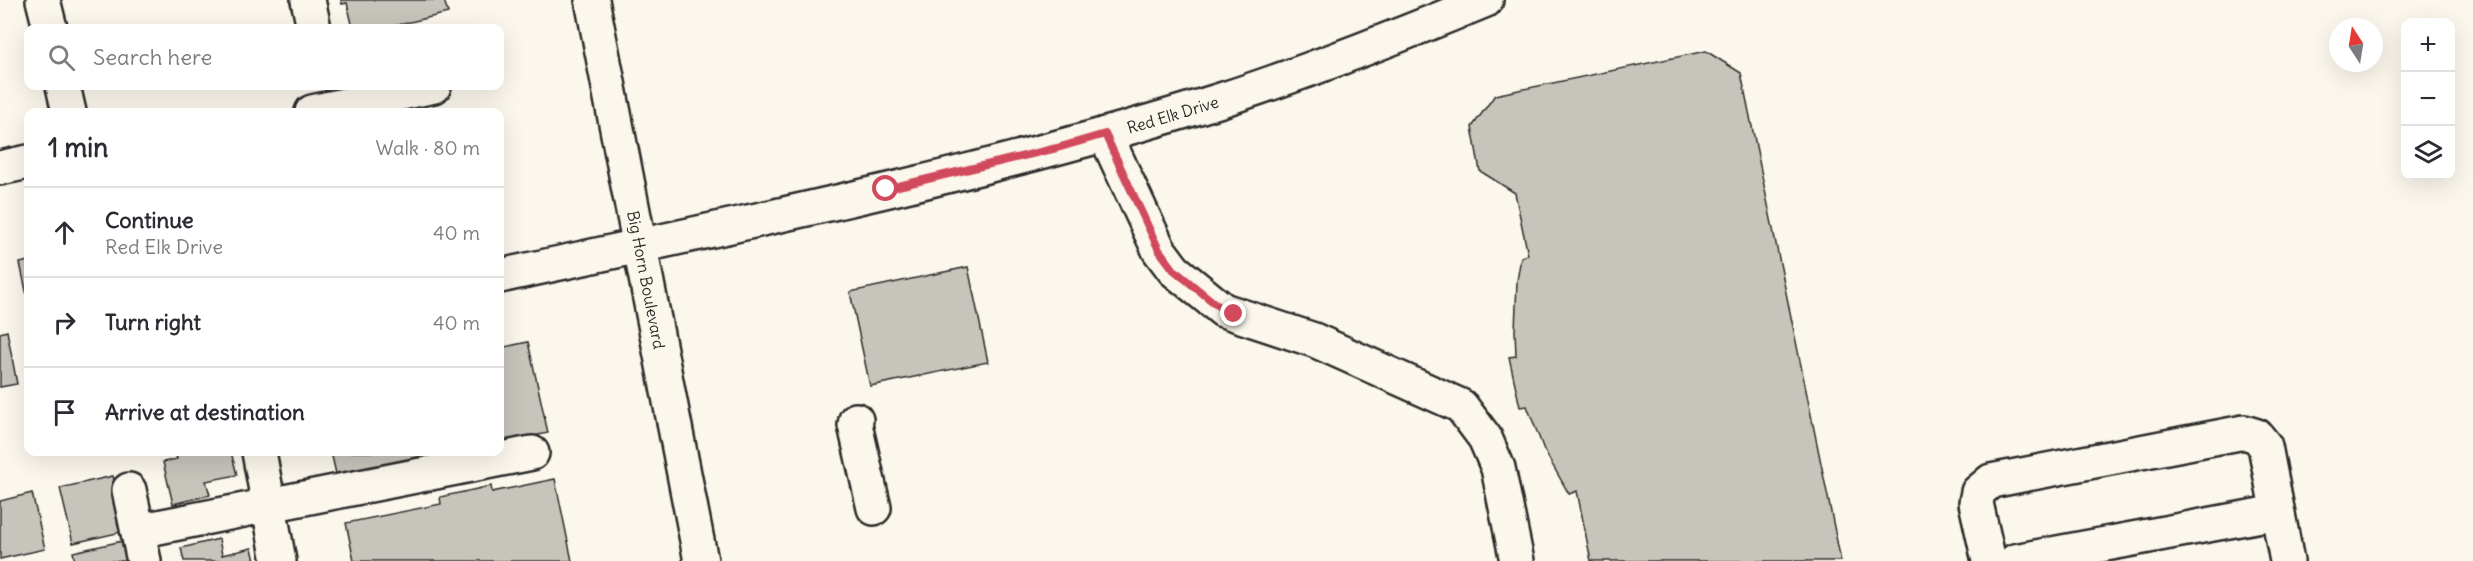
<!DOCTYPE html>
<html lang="en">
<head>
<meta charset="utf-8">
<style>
  :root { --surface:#fff; --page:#f2f2f3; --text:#2b2b33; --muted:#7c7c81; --line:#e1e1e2 }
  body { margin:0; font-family:Delius,sans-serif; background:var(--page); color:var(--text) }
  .controls { position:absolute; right:18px; top:18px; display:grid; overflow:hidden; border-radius:12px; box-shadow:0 6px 24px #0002 }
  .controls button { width:54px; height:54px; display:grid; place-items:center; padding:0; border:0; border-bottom:2px solid var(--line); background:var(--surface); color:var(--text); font:30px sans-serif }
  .compass { position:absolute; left:2329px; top:18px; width:54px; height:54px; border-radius:50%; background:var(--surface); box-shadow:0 6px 24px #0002; rotate:348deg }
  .stop { position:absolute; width:18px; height:18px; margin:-14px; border:4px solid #d1495b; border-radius:50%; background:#fff }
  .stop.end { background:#d1495b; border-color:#fff; box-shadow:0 2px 6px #0008 }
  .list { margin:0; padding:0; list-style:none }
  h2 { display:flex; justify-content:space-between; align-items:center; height:78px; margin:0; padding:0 24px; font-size:26px }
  h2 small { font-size:20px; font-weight:400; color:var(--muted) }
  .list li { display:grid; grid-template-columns:39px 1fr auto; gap:18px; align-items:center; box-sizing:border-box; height:90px; padding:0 24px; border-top:2px solid var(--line) }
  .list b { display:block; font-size:22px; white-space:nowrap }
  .list p { margin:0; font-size:20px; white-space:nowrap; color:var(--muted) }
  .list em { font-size:20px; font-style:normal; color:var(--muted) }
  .icon { flex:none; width:33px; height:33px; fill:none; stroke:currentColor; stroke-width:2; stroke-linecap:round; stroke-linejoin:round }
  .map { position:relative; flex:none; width:2473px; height:561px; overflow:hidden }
  .search { position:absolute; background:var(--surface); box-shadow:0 6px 24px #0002; left:24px; top:24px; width:480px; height:66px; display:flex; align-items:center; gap:15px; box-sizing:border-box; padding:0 21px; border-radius:12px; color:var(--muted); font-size:22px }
  .panel { position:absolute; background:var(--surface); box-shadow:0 6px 24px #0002; left:24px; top:108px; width:480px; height:348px; border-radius:12px }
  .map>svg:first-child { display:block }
</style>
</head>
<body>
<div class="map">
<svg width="2473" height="561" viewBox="0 0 2473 561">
  <rect width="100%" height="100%" fill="#fbf7ec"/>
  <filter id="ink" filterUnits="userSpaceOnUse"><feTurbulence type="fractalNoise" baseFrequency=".0167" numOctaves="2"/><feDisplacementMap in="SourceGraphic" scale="12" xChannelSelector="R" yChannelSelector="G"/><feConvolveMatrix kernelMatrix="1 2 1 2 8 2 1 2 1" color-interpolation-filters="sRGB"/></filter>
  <g filter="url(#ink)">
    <g fill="#c7c4bc" stroke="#2b2b2b" stroke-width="1.5">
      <polygon points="341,0 444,0 448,13 385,28 353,28 347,3 342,4"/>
      <polygon points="1706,51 1741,73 1841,561 1591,561 1577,491 1569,494 1544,450 1527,406 1520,407 1509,357 1516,356 1515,330 1517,281 1521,257 1528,255 1515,193 1480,171 1472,127 1495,95"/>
      <polygon points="28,261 28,300 20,263"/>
      <polygon points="968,267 988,362 870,386 850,292"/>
      <polygon points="7,331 17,384 0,387 0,333"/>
      <polygon points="528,342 548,433 500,443 500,348"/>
      <polygon points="175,452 231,452 237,475 206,481 210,495 173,504 163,462 177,459"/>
      <polygon points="331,452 461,452 337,478"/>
      <polygon points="113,476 126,531 73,543 60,488"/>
      <polygon points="555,479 572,561 354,561 346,523 441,504 440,497 491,486 492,492"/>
      <polygon points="32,493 45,549 0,559 0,501"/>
      <polygon points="219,539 222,555 252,548 255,561 184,561 181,548"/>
      <polygon points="127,540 132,561 75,561 73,552"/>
    </g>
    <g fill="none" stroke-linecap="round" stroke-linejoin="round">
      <defs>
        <g id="minor">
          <polyline points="43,0 50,28"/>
          <polyline points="308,0 314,28"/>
          <polyline points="63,86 69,112"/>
          <polyline points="312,112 434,86"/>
          <polyline points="1105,134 1159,250 1174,270 1223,310 1314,340 1461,406 1485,438 1498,468 1517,561"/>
          <polyline points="0,168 28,162"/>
          <path id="s1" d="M 500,276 C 741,224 985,174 1221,100 C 1311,71 1399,36 1486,0"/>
          <polyline points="856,420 855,425 874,508"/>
          <polyline points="259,452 279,561"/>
          <polyline points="129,490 144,561"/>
          <polyline points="138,531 532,453"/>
          <polyline points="1989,561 1976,503 1978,492 1991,481 2244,432 2257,436 2265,446 2287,561"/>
          <polyline points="2015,561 2277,512"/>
        </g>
        <g id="major">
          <path id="s2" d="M 592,0 L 701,561"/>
        </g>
      </defs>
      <use href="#minor" stroke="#2b2b2b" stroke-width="38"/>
      <use href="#major" stroke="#2b2b2b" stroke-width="38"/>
      <use href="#minor" stroke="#fbf7ec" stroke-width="33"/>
      <use href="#major" stroke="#fbf7ec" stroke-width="33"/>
    </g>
  </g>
  <g fill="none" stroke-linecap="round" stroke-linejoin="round" filter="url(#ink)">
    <polyline stroke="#d1495b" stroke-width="8" points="886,189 1057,148 1105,134 1159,250 1174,270 1223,310 1234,314"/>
  </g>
  <g text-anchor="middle" stroke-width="4.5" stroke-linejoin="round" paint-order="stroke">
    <g font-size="16" fill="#2b2b2b" stroke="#fbf7ec">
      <text dy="6" stroke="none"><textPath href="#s1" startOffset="692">Red Elk Drive</textPath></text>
      <text dy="6" stroke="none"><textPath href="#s2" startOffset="285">Big Horn Boulevard</textPath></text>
    </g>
  </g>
</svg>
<div class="controls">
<button>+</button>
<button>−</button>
<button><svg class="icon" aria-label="layers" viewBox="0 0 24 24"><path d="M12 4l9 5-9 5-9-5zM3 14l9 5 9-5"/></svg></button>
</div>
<svg class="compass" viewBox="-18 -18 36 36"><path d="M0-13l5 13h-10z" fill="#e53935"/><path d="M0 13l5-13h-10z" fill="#7c7c81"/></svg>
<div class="stop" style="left:886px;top:189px"></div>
<div class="stop end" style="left:1234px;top:314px"></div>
<div class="search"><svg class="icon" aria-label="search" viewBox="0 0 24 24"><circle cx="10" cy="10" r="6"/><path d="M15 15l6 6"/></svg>Search here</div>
<section class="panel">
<h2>1 min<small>Walk · 80 m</small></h2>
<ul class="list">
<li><svg class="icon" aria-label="ahead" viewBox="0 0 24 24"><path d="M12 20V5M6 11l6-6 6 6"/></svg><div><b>Continue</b><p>Red Elk Drive</p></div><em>40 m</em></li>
<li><svg class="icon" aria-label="right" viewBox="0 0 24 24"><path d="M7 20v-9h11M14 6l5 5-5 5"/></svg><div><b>Turn right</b></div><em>40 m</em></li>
<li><svg class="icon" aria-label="arrive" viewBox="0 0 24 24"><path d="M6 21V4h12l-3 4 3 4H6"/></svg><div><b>Arrive at destination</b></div></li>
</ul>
</section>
</div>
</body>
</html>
